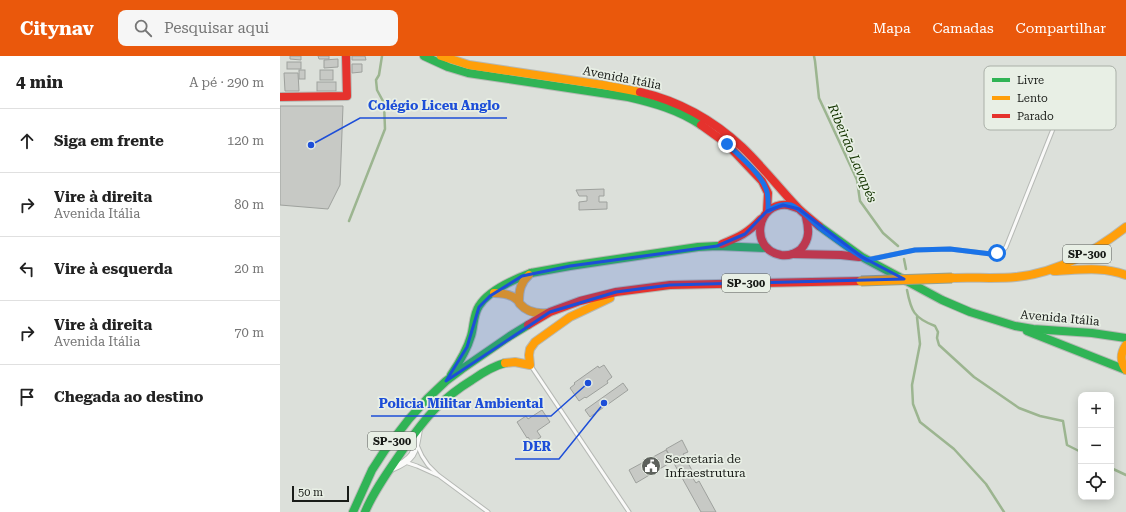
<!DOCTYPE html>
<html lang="pt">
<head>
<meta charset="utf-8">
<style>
  :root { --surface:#fff; --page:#f6f6f6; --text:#222; --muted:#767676; --line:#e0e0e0; --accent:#ea580c }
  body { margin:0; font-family:"Roboto Serif",serif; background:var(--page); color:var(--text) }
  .controls { position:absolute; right:12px; bottom:12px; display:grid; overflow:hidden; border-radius:8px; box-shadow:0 2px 10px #0003 }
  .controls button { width:36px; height:36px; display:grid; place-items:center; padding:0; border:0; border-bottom:1px solid var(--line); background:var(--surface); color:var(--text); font:20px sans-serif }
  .scale { position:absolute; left:12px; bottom:10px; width:57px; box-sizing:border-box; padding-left:4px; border:2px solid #191c18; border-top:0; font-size:11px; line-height:14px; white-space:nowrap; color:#191c18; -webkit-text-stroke:3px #e8efe5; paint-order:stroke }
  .stop { position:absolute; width:12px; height:12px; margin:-9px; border:3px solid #1a73e8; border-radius:50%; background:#fff }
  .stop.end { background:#1a73e8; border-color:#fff; box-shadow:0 1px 4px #0008 }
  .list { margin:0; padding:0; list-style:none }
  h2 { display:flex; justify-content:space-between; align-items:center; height:52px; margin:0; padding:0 16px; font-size:17px }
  h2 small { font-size:13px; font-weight:400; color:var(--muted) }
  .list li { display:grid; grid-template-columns:26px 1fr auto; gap:12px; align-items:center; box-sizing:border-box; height:64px; padding:0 16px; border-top:1px solid var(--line) }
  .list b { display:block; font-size:15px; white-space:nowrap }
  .list p { margin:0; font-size:13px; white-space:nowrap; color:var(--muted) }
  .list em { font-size:13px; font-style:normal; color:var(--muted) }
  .icon { flex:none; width:22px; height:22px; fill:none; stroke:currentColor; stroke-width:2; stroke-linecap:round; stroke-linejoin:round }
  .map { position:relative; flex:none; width:846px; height:456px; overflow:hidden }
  header { display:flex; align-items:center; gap:24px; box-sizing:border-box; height:56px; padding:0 20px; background:var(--accent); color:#fff }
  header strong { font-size:19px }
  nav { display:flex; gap:22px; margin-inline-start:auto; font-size:14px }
  .search { width:280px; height:36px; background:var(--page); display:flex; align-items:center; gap:10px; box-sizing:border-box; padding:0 14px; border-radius:8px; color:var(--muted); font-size:15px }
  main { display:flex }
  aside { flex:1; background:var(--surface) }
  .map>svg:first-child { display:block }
</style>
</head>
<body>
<header>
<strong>Citynav</strong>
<div class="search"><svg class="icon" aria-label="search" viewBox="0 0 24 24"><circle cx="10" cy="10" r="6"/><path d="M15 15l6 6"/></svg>Pesquisar aqui</div>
<nav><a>Mapa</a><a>Camadas</a><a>Compartilhar</a></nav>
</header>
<main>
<aside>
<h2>4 min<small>A pé · 290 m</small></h2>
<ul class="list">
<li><svg class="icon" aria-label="ahead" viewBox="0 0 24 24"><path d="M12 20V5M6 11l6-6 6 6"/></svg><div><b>Siga em frente</b></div><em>120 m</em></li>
<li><svg class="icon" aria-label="right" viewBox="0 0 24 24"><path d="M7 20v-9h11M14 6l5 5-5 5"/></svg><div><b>Vire à direita</b><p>Avenida Itália</p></div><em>80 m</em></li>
<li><svg class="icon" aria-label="left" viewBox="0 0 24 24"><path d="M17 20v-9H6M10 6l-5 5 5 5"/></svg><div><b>Vire à esquerda</b></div><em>20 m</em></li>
<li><svg class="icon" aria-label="right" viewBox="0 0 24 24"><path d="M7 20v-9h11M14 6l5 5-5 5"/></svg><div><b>Vire à direita</b><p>Avenida Itália</p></div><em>70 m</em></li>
<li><svg class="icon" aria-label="arrive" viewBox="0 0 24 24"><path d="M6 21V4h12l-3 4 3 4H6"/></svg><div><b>Chegada ao destino</b></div></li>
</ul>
</aside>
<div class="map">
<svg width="846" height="456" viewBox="0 0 846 456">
  <rect width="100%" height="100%" fill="#dce0da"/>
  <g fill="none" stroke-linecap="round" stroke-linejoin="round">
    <g stroke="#9cb590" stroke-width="2.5">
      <polyline points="534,0 535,5 539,42 577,124 580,145 603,177 618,190"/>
      <polyline points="69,165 105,73 104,47 97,34 96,24 99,19 102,0"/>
      <polyline points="624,203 626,213"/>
      <path d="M 627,234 C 631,255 634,262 655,270 L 658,276 L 657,282 L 659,289 L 694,321 L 739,352 L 760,360 L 783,365 L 787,389 L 801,396"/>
      <polyline points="637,261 640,288 632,329 633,348 640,366 674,393 706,428 724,456"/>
      <polyline points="831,412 846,419"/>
    </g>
  </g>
  <g fill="#c7c9c5" stroke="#9ea19d">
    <polygon points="10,0 21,0 21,4 10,3"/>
    <polygon points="38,0 49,0 49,3 39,3"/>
    <polygon points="72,0 85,0 86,4 72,4"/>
    <polygon points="58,3 58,11 44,12 44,4"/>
    <rect x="7" y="6" width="14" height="7"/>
    <polygon points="72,8 82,8 82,16 72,17"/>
    <rect x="19" y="14" width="6" height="9"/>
    <rect x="40" y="14" width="13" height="10"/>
    <polygon points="4,17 18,17 19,35 5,35"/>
    <rect x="37" y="26" width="19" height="9"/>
    <polygon points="0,50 63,50 60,129 48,153 0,149"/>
    <polygon points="324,133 324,140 319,140 319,146 327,146 327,153 299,154 299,146 307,145 307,140 299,140 296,134"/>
    <polygon points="324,309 332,321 327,325 328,327 306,342 305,341 299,345 290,332 295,328 294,327 318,310 319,312"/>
    <polygon points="343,327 348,334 310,361 305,354"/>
    <polygon points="262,354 270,366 257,375 261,381 252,387 248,381 247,382 237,366 246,360 248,363"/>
    <polygon points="402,384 408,396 403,398 414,418 412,421 416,427 419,425 436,456 421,456 386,393"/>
    <polygon points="386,394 393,405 356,427 349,414"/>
  </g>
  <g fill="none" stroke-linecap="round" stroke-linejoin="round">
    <defs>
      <g id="lane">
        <polyline points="590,203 635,194 670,193 711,198 723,195 726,191 773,73"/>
        <polyline points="251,310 349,456"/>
        <polyline points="137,389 142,400 148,409 158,419 208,456"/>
        <polyline points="125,406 137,410 157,419"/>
      </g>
      <path id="street" d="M 111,413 C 135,403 135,397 139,373"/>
      <g id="fast">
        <path d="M 144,0 L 168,11 L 188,17 L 348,41 C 374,47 399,54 421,69"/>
        <polyline points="539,170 582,201 662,244 690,256 735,270 753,273 812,277 846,282"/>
        <polyline points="251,217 290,210 418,191 437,190 487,192"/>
        <polyline points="747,275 846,314"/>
        <path d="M 171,319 C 179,307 187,294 191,280 C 194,271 193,259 199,250 C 208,235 235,223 251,217"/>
        <polyline points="73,456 92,414 105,394 129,363 147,343 166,325 182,313 230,280 248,269"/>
        <path d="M 85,456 C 94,435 107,417 120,398 C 131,382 142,366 156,352 C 167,341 179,332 192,324 C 202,317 213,310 225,307"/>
      </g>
      <g id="slow">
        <polyline points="161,0 189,9 323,29 360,36"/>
        <path d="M 774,215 C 798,214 823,210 846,219"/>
        <path d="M 672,222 C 693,221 715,223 736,221 C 777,217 814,196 846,171"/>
        <path d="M 214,237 C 222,237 230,238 236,243 C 240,246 237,244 240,248 C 247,256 256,258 267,257"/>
        <path d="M 239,245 C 239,234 241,226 249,219"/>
        <path d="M 846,289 C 840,298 840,305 846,314"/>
        <polyline points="225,307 235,306 250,309 249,299 250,293 255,286 290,261 330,242"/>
      </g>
      <g id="jam">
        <path d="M 360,36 C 399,45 433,64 462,91 C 482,110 499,132 518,152 C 524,158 532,164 539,170"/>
        <polyline points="0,41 67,40 66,0"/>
        <polyline points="421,69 446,87 482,125 488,137 487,155"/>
        <path d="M 517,152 C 514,151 511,150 508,149 C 477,145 468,193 501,199 C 508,200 515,198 521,193 C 530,183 529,173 526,161"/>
        <path d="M 442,188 C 459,181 468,177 481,163"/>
        <polyline points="513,198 561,199 579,201"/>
        <polyline points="248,269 270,256 300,245 336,236 390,229 581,225"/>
      </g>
    </defs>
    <use href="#lane" stroke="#b6b9b5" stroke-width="5"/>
    <use href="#street" stroke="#b6b9b5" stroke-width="8"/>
    <use href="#fast" stroke="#b6b9b5" stroke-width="10"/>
    <use href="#slow" stroke="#b6b9b5" stroke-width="10"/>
    <use href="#jam" stroke="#b6b9b5" stroke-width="10"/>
    <use href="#lane" stroke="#fafaf9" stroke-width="3"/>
    <use href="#street" stroke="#fafaf9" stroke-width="6"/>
    <use href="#fast" stroke="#30b455" stroke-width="8"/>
    <use href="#slow" stroke="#ff9f0a" stroke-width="8"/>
    <use href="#jam" stroke="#e5322d" stroke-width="8"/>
    <defs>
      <polyline id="slow-bridge" points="581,225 672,222"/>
    </defs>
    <use href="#slow-bridge" stroke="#95a08f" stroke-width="11" stroke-linecap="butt"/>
    <use href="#slow-bridge" stroke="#ff9f0a" stroke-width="9"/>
  </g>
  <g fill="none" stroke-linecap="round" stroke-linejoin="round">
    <path stroke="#1a73e8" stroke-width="5" d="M 447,88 C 459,99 481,118 486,133 C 489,140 488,148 488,155 C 495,150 502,147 511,149 C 520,152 532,165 540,172 C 555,183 571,195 587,204 L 635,194 L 670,193 L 711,198 L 717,197"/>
  </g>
  <path fill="#1d4ed8" fill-opacity="0.2" stroke="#1d4ed8" stroke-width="3" stroke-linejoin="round" d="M 503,149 L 519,153 L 582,201 L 624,223 L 390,229 L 336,236 L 270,256 L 166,325 L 187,291 L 199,251 L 210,240 L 242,220 L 290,210 L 437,190 L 465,178 L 487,155 Z"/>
  <defs>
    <symbol id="civic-disc" viewBox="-11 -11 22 22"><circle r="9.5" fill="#5d615c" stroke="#e8efe5"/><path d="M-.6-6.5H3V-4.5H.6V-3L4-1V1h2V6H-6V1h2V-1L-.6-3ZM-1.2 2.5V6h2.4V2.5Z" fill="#fff"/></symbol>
  </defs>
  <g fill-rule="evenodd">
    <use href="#civic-disc" x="360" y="399" width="22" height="22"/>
  </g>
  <g text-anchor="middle" stroke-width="3.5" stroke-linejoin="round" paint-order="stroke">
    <g fill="#e8efe5" stroke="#575b56" stroke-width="1">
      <rect x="783" y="189" width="48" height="18" rx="3"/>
      <rect x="442" y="218" width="48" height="18" rx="3"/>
      <rect x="88" y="376" width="48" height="18" rx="3"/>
    </g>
    <g font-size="11" font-weight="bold" fill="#191c18">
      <text x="807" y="202">SP-300</text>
      <text x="466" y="231">SP-300</text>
      <text x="112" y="389">SP-300</text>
    </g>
    <g font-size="12" fill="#191c18" stroke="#e8efe5">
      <text transform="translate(342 22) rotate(11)" y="4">Avenida Itália</text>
      <text transform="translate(780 262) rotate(5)" y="4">Avenida Itália</text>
    </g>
    <g font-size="12" fill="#191c18" stroke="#e8efe5" text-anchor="start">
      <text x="385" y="407">Secretaria de<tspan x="385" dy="14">Infraestrutura</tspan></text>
    </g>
    <g font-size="13" font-style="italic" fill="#143400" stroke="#e8efe5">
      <text transform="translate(573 97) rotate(67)" y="5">Ribeirão Lavapés</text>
    </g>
  </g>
  <rect x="704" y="10" width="132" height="64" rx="6" fill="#e8efe5" stroke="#aab0a8" stroke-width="1"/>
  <rect x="712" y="22" width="18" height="4" fill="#30b455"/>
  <rect x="712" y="40" width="18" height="4" fill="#ff9f0a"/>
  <rect x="712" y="58" width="18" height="4" fill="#e5322d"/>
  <g font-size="11" fill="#191c18">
    <text x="737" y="28">Livre</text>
    <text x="737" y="46">Lento</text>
    <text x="737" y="64">Parado</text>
  </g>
  <path fill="none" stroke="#1d4ed8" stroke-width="1.5" d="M31 89L80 62H227M308 327L271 360H91M324 347L279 403H235"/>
  <g fill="#1d4ed8" stroke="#e8efe5" stroke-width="1.5">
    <circle cx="31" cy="89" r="4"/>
    <circle cx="308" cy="327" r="4"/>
    <circle cx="324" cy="347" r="4"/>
  </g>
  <g font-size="13" text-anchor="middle" font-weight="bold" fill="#1d4ed8" stroke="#e8efe5" stroke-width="3.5" stroke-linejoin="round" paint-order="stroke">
    <text x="154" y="54">Colégio Liceu Anglo</text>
    <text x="181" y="352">Policia Militar Ambiental</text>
    <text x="257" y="395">DER</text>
  </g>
</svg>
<div class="controls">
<button>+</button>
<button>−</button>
<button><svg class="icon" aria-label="locate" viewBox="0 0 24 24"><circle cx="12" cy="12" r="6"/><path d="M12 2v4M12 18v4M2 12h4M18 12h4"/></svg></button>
</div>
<div class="scale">50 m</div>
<div class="stop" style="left:717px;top:197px"></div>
<div class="stop end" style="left:447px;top:88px"></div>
</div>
</main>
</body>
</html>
